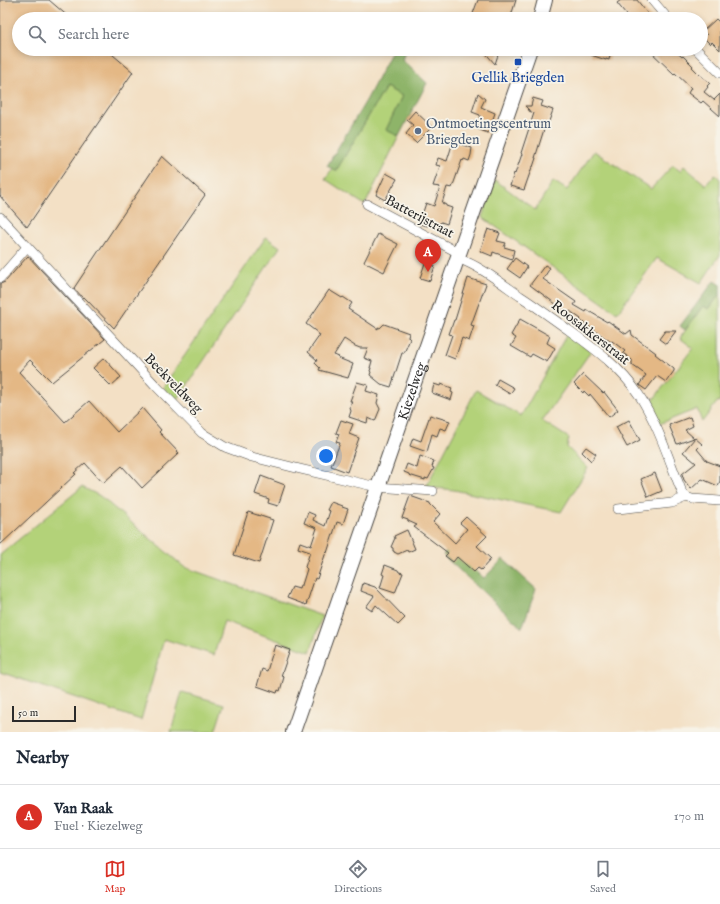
<!DOCTYPE html>
<html lang="en">
<head>
<meta charset="utf-8">
<style>
  :root { --surface:#fff; --page:#f2f2f3; --text:#1f2937; --muted:#747a83; --line:#e0e1e3; --accent:#d93025 }
  body { margin:0; font-family:"IM FELL English",serif; background:var(--page); color:var(--text) }
  .scale { position:absolute; left:12px; bottom:10px; width:64px; box-sizing:border-box; padding-left:4px; border:2px solid #2b2b2b; border-top:0; font-size:11px; line-height:14px; white-space:nowrap; color:#2b2b2b; -webkit-text-stroke:3px #f7f3e8; paint-order:stroke }
  .you { position:absolute; left:326px; top:456px; width:14px; height:14px; margin:-10px; border:3px solid #fff; border-radius:50%; background:#1a73e8; box-shadow:0 0 0 6px #1a73e833 }
  .badge { display:grid; place-items:center; width:26px; height:26px; border-radius:50%; background:var(--accent); color:#fff; font-size:13px; font-weight:700 }
  .pin { position:absolute; translate:-50% -33px; filter:drop-shadow(0 1px 2px #0008) }
  .pin::after { content:''; position:absolute; top:21px; width:14px; height:12px; background:inherit; clip-path:polygon(0 0,100% 0,50% 100%) }
  .list { margin:0; padding:0; list-style:none }
  h2 { display:flex; justify-content:space-between; align-items:center; height:52px; margin:0; padding:0 16px; font-size:17px }
  h2 small { font-size:13px; font-weight:400; color:var(--muted) }
  .list li { display:grid; grid-template-columns:26px 1fr auto; gap:12px; align-items:center; box-sizing:border-box; height:64px; padding:0 16px; border-top:1px solid var(--line) }
  .list b { display:block; font-size:15px; white-space:nowrap }
  .list p { margin:0; font-size:13px; white-space:nowrap; color:var(--muted) }
  .list em { font-size:13px; font-style:normal; color:var(--muted) }
  .icon { flex:none; width:22px; height:22px; fill:none; stroke:currentColor; stroke-width:2; stroke-linecap:round; stroke-linejoin:round }
  .map { position:relative; flex:none; width:720px; height:732px; overflow:hidden }
  .search { position:absolute; background:var(--surface); box-shadow:0 2px 6px #0003; left:12px; right:12px; top:12px; height:44px; display:flex; align-items:center; gap:10px; box-sizing:border-box; padding:0 14px; border-radius:22px; color:var(--muted); font-size:15px }
  .sheet { height:116px; background:var(--surface) }
  nav { display:flex; justify-content:space-around; align-items:center; box-sizing:border-box; height:56px; border-top:1px solid var(--line); background:var(--surface); font-size:11px; color:var(--muted) }
  nav a { display:grid; justify-items:center; gap:2px }
  nav .on { color:var(--accent) }
  .map>svg:first-child { display:block }
</style>
</head>
<body>
<div class="map">
<svg width="720" height="732" viewBox="0 0 720 732">
  <rect width="100%" height="100%" fill="#f7f3e8"/>
  <filter id="ink" filterUnits="userSpaceOnUse"><feTurbulence type="fractalNoise" baseFrequency=".025" numOctaves="2"/><feDisplacementMap in="SourceGraphic" scale="8" xChannelSelector="R" yChannelSelector="G"/><feConvolveMatrix kernelMatrix="1 2 1 2 8 2 1 2 1" color-interpolation-filters="sRGB"/></filter>
  <filter id="wash" filterUnits="userSpaceOnUse"><feTurbulence type="fractalNoise" baseFrequency=".012" numOctaves="4" result="noise"/><feDisplacementMap in="SourceGraphic" scale="16" xChannelSelector="R" yChannelSelector="G"/><feGaussianBlur stdDeviation="0.9" result="paint"/><feColorMatrix in="noise" values="0 0 0 0 0 0 0 0 0 0 0 0 0 0 0 0 0 1.4 0 .05"/><feComposite in="paint" operator="in"/></filter>
  <g filter="url(#wash)">
    <rect width="100%" height="100%" fill="#f3e0c5"/>
    <g fill="#b3d279" stroke="#6f7e52">
      <polygon points="386,87 402,96 386,130 399,136 365,205 325,179 332,169 336,171"/>
      <polygon points="594,151 651,189 673,165 680,171 684,166 706,185 715,174 720,179 720,255 701,283 657,258 617,313 482,217 495,180 535,210 553,181 567,190"/>
      <polygon points="266,237 280,247 176,402 163,387"/>
      <polygon points="720,294 720,402 718,401 702,422 697,409 659,424 650,404 693,348 680,338 703,306 709,309"/>
      <polygon points="567,334 591,351 542,421 569,438 567,447 588,468 561,512 454,490 426,487 476,390 521,416"/>
      <polygon points="82,487 100,496 184,567 322,616 310,652 224,621 214,655 164,639 141,720 0,672 0,555"/>
      <polygon points="182,692 224,704 215,732 171,732"/>
    </g>
    <g fill="#8eb469" stroke="#5c704a">
      <polygon points="393,49 406,49 402,60 427,83 399,136 386,130 402,96 386,87 336,171 327,166 367,99"/>
      <polygon points="714,281 720,285 720,294 709,309 703,306 685,330 680,326"/>
      <polygon points="448,549 484,578 503,559 536,589 522,628 443,555"/>
    </g>
    <g id="blocks">
      <g fill="#e4b885">
        <polygon points="0,0 49,0 71,19 19,19 19,49 106,49 133,72 27,227 0,196"/>
        <polygon points="478,0 516,0 510,19 471,19"/>
        <polygon points="621,0 637,0 652,19 630,19 617,3"/>
        <polygon points="716,19 720,23 720,50 712,42 710,44 704,38 707,35 703,31"/>
        <polygon points="482,49 500,49 495,64"/>
        <polygon points="593,49 607,49 611,50 609,60 606,59 606,60 591,55"/>
        <polygon points="648,49 673,49 682,57 683,56 693,66 692,67 700,75 710,83 707,86 708,87 704,92 714,100 720,94 720,116 703,101 701,103 688,93 691,88 675,73 674,74"/>
        <polygon points="478,93 485,99 481,107 495,113 488,133 477,129 481,119 479,118 480,115 472,112"/>
        <polygon points="533,98 543,101 541,106 553,110 548,124 546,123 535,158 536,158 533,167 532,167 524,190 510,186 514,173 515,174 522,154 521,153 534,113 529,111 529,110 525,106 531,106"/>
        <polygon points="415,111 432,127 416,143 406,134 413,125 407,120"/>
        <polygon points="453,142 472,148 471,155 469,161 464,159 463,161 462,160 452,188 447,187 442,203 446,205 446,206 452,208 447,224 441,222 440,224 430,220 428,226 419,224 426,203 434,206 440,187 433,186 440,166 436,165 438,158 447,161"/>
        <polygon points="162,156 205,195 114,328 84,297 83,298 74,288"/>
        <polygon points="386,173 397,179 385,200 376,195"/>
        <polygon points="488,229 500,233 497,241 506,243 504,247 514,250 512,259 493,252 492,256 480,251"/>
        <polygon points="378,234 398,244 384,272 364,262"/>
        <polygon points="28,256 105,339 52,382 30,360 19,372 65,422 89,401 117,432 142,408 161,430 159,432 179,453 142,488 122,466 103,483 85,463 74,473 76,474 0,545 0,284 5,282 27,257"/>
        <polygon points="515,258 527,267 520,278 507,269"/>
        <polygon points="425,263 435,266 430,281 420,278"/>
        <polygon points="545,265 550,268 543,279 576,302 574,305 586,312 587,310 607,322 608,321 626,334 631,330 632,335 656,353 655,354 674,369 674,371 666,382 657,376 646,390 639,385 646,375 632,365 632,360 623,353 625,351 612,341 611,342 580,320 581,319 570,311 568,313 530,285"/>
        <polygon points="468,278 486,284 471,325 474,326 469,341 462,338 455,359 445,355 452,335 449,334 454,320 455,320"/>
        <polygon points="329,290 342,298 343,297 352,303 348,309 378,329 378,327 380,328 384,324 409,333 408,337 410,339 404,353 402,353 391,387 381,384 370,375 371,372 370,371 371,368 370,368 372,361 364,358 368,348 360,348 355,346 344,339 334,355 339,357 338,358 353,364 348,378 319,370 320,368 315,363 317,360 308,352 320,335 318,334 318,333 306,324"/>
        <polygon points="520,319 550,336 547,343 555,348 547,362 532,354 530,357 511,346 516,338 511,335"/>
        <polygon points="665,331 676,331 666,344 659,339"/>
        <polygon points="104,358 121,377 111,386 93,368"/>
        <polygon points="583,374 603,393 604,392 618,410 609,417 590,394 589,396 584,391 583,393 574,384"/>
        <polygon points="498,379 514,388 510,394 495,385"/>
        <polygon points="357,382 368,385 366,391 379,395 377,403 380,409 375,421 368,418 367,423 349,417 351,411 350,408 352,401 350,401"/>
        <polygon points="434,384 440,386 441,384 452,388 451,392 453,393 451,400 432,393"/>
        <polygon points="430,415 450,421 446,430 440,428 437,436 432,434 427,452 410,446 413,438 421,441"/>
        <polygon points="690,417 693,426 685,430 694,438 677,444 669,425"/>
        <polygon points="341,420 353,424 349,434 359,438 347,472 331,466 340,443 336,442 339,434 336,433"/>
        <polygon points="629,420 640,440 627,447 616,427"/>
        <polygon points="695,438 702,444 697,449 707,461 720,466 720,481 718,486 702,479 691,489 684,480 682,474 696,463 683,452"/>
        <polygon points="586,447 596,454 591,461 582,452"/>
        <polygon points="420,456 434,461 432,467 434,468 428,479 425,478 425,480 409,475 409,474 404,472 407,464 417,468"/>
        <polygon points="655,473 662,491 648,497 641,479"/>
        <polygon points="261,476 285,485 278,506 268,503 269,499 255,494"/>
        <polygon points="410,496 430,503 430,504 440,514 433,522 455,543 467,529 460,523 466,517 487,536 477,546 491,559 481,570 478,568 474,572 457,557 453,562 445,556 448,553 414,527 417,525 408,521 408,520 402,518"/>
        <polygon points="331,502 342,506 342,507 348,509 343,524 337,522 327,553 326,552 317,579 315,578 306,605 287,598 292,587 299,589 300,585 302,585 307,569 305,567 310,552 298,548 300,542 311,546 317,528 304,523 308,512 315,515 313,520 325,526 330,511 327,510"/>
        <polygon points="248,512 273,520 259,563 234,555"/>
        <polygon points="407,530 415,549 408,552 407,550 398,554 394,552 394,551 393,551 393,548 391,547 395,538 394,536"/>
        <polygon points="385,565 398,570 399,572 403,573 395,593 380,588 384,575 382,574"/>
        <polygon points="363,583 375,587 405,618 398,625 376,605 372,611 366,607 374,596 361,591"/>
        <polygon points="275,645 290,650 281,676 284,677 280,691 278,690 277,693 257,686 262,669 267,671"/>
      </g>
    </g>
  </g>
  <g filter="url(#ink)">
    <use href="#blocks" fill-opacity="0" stroke="#494642" stroke-width="1"/>
    <g fill="none" stroke-linecap="round" stroke-linejoin="round">
      <defs>
        <g id="street">
          <polyline points="652,0 668,19"/>
          <polyline points="696,49 720,73"/>
          <polyline points="367,204 459,253"/>
          <polyline points="0,217 156,386 202,433 225,447 252,457 300,469 377,487 433,491"/>
          <path d="M 457,258 C 480,266 500,282 520,296 C 537,307 553,319 570,331 C 595,349 621,368 639,395 C 658,424 669,460 682,492 L 686,497 L 692,499 L 720,501"/>
          <polyline points="0,278 27,247"/>
          <polyline points="618,509 672,503 686,497"/>
        </g>
        <g id="primary">
          <polyline points="540,19 545,0"/>
          <path id="s1" d="M 293,732 L 530,49"/>
        </g>
      </defs>
      <use href="#street" stroke="#494642" stroke-width="10"/>
      <use href="#primary" stroke="#494642" stroke-width="16"/>
      <use href="#street" stroke="#fff" stroke-width="9"/>
      <use href="#primary" stroke="#fff" stroke-width="14"/>
    </g>
  </g>
  <rect fill="#1a4fb4" stroke="#f7f3e8" stroke-width="1.5" x="514" y="58" width="8" height="8" rx="2"/>
  <circle fill="#5c6f8a" stroke="#f7f3e8" stroke-width="1.5" cx="418" cy="131" r="4"/>
  <g text-anchor="middle" stroke-width="3.5" stroke-linejoin="round" paint-order="stroke">
    <g font-size="14" fill="#164399" stroke="#f7f3e8">
      <text x="518" y="82">Gellik Briegden</text>
    </g>
    <g font-size="14" fill="#4e5e75" stroke="#f7f3e8" text-anchor="start">
      <text x="426" y="128">Ontmoetingscentrum<tspan x="426" dy="16">Briegden</tspan></text>
    </g>
    <g font-size="14" fill="#2b2b2b" stroke="#f7f3e8">
      <text transform="translate(420 216) rotate(28)" y="5">Batterijstraat</text>
      <text transform="translate(591 332) rotate(38)" y="5">Roosakkerstraat</text>
      <text transform="translate(174 383) rotate(46)" y="5">Beekveldweg</text>
      <text dy="5" stroke="none"><textPath href="#s1" startOffset="361">Kiezelweg</textPath></text>
    </g>
  </g>
</svg>
<div class="scale">50 m</div>
<div class="you"></div>
<div class="pin badge" style="left:428px;top:272px">A</div>
<div class="search"><svg class="icon" aria-label="search" viewBox="0 0 24 24"><circle cx="10" cy="10" r="6"/><path d="M15 15l6 6"/></svg>Search here</div>
</div>
<section class="sheet">
<h2>Nearby<small></small></h2>
<ul class="list">
<li><span class="badge">A</span><div><b>Van Raak</b><p>Fuel · Kiezelweg</p></div><em>170 m</em></li>
</ul>
</section>
<nav>
<a class="on"><svg class="icon" aria-label="map" viewBox="0 0 24 24"><path d="M3 6l6-2 6 2 6-2v14l-6 2-6-2-6 2zM9 4v14M15 6v14"/></svg>Map</a>
<a><svg class="icon" aria-label="directions" viewBox="0 0 24 24"><path d="M12 3l9 9-9 9-9-9zM9 14v-3h6M13 9l2 2-2 2"/></svg>Directions</a>
<a><svg class="icon" aria-label="saved" viewBox="0 0 24 24"><path d="M7 4h10v16l-5-4-5 4z"/></svg>Saved</a>
</nav>
</body>
</html>
